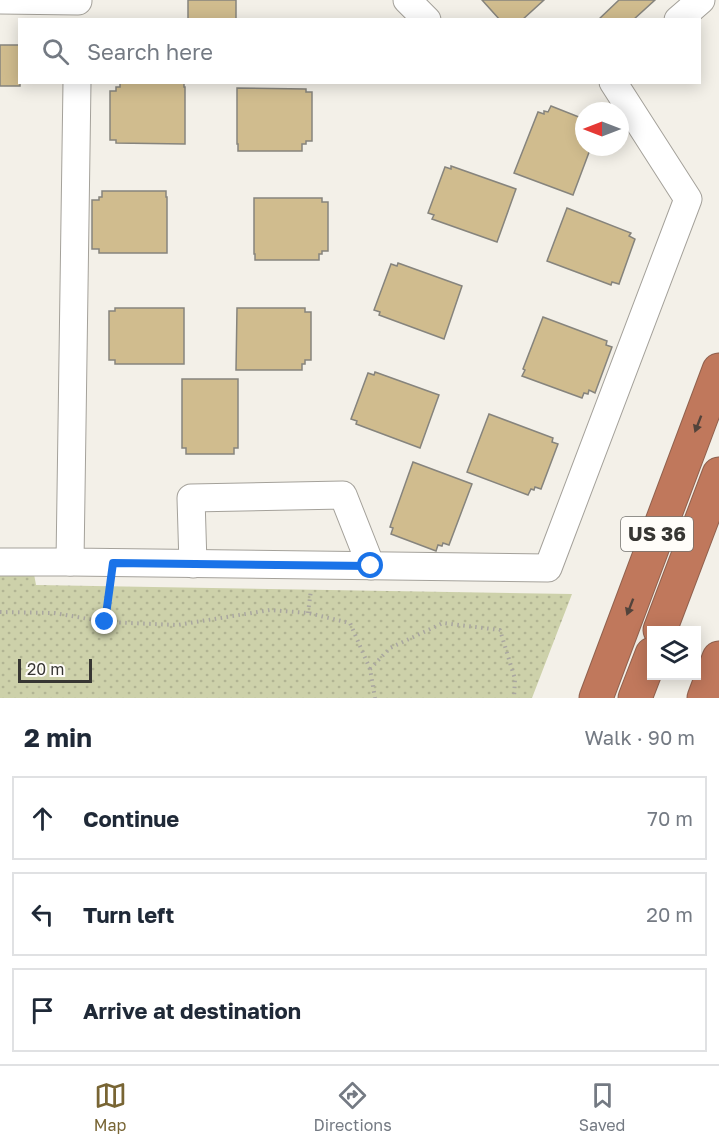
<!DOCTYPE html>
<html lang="en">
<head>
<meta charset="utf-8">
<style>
  :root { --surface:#fff; --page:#f6f6f7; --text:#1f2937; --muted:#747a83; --line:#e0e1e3; --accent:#786534 }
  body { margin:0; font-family:"Golos Text",sans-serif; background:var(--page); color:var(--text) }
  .controls { position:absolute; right:18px; bottom:18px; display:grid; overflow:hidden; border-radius:0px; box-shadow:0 3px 15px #0003 }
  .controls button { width:54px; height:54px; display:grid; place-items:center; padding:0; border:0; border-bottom:2px solid var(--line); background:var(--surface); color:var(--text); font:30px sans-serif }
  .compass { position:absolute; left:575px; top:102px; width:54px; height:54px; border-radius:50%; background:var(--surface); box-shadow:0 3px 15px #0003; rotate:270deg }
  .scale { position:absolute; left:18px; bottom:15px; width:74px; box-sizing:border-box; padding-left:6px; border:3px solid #373633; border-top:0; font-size:16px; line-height:21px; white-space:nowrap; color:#373633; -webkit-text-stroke:4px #fffdf9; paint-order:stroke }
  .stop { position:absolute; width:18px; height:18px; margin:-14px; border:4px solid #1a73e8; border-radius:50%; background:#fff }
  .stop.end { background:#1a73e8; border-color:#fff; box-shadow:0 2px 6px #0008 }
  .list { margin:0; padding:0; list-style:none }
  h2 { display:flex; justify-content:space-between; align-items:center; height:78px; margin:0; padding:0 24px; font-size:26px }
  h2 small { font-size:20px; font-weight:400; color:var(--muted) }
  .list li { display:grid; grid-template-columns:39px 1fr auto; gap:18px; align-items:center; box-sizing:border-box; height:84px; margin:0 12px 12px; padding:0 12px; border:2px solid var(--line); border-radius:0px }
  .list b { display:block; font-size:22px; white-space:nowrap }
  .list em { font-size:20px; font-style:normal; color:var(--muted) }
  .icon { flex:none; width:33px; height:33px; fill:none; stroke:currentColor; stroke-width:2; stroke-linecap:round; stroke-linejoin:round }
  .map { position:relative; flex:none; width:719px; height:698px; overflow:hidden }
  .search { position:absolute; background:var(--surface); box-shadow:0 3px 15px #0003; left:18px; right:18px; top:18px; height:66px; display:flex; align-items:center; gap:15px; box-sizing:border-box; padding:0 21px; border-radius:0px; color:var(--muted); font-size:22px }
  .sheet { height:366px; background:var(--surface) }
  nav { display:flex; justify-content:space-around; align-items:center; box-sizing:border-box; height:84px; border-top:2px solid var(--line); background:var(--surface); font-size:16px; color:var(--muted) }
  nav a { display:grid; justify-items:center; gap:3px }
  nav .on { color:var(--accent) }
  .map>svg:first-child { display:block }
</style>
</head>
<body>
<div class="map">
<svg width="719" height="698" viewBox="0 0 719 698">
  <defs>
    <pattern id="park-dots" width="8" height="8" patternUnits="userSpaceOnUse" patternTransform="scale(1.5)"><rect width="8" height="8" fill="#cdd1aa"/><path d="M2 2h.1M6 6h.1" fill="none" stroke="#b1b493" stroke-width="1.8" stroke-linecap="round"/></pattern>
  </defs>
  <rect width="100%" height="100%" fill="#f3f0e8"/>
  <polygon fill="url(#park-dots)" points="0,574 34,574 36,585 572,594 532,698 0,698"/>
  <g fill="#d0bc8e" stroke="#86847d" stroke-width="1.5">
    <rect x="188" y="0" width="48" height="20"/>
    <polygon points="482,0 544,0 522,20 500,20"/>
    <polygon points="619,0 655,0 633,20 598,20"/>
    <rect x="0" y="45" width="20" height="41"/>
    <polygon points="120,82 184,82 184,87 185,87 185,144 116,143 116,140 110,140 110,91 116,91 116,87 120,87"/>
    <polygon points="237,88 306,89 306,92 312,92 312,141 306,141 306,144 302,144 302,151 238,151 238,144 237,144"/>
    <polygon points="551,106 584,119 584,147 591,147 573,195 514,173 538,112 544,114 544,111 548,112"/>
    <polygon points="451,166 516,189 497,242 432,219 434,215 428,213 445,167 451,169"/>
    <polygon points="102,191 166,191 166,197 167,197 167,253 99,253 99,249 92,249 92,200 99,200 99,197 102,197"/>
    <polygon points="254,198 322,198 322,202 328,202 328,251 322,251 322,254 319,254 319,260 255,260 255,254 254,254"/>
    <polygon points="567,208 631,233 629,236 635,239 619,284 612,282 611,285 547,261"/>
    <polygon points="398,263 462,286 444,339 379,315 380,312 374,310 391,264 397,266"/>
    <polygon points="115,308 184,308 184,364 115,364 115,360 109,360 109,311 115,311"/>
    <polygon points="237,308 305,308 305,312 311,312 311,360 305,360 305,364 302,364 302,370 236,370"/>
    <polygon points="543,317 607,341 606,345 612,347 595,393 589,390 588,394 584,393 582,398 522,376 525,370 523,369"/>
    <polygon points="375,372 439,395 420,448 356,424 357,421 351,419 368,373 374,375"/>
    <polygon points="182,379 238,379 238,448 234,448 234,454 186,454 186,448 182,448"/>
    <polygon points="489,414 553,438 552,442 558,444 541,489 535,487 534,490 531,489 528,495 467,472"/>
    <polygon points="413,462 472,484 449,545 443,543 442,546 438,545 436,551 391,534 393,528 390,527 391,524"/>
  </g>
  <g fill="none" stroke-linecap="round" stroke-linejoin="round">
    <defs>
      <g id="minor">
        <polyline points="0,0 78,1"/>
        <polyline points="407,0 427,20"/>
        <polyline points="678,20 701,0"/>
        <polyline points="77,82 70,562 548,568 688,199 613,82"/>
        <polyline points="0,562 70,562"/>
        <polyline points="193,564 191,498 343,495 371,566"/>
      </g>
      <g id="highway">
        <polyline points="660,630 719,474"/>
        <polyline points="596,698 719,370"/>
        <polyline points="635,698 652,654"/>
        <polyline points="704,698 719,658"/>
      </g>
    </defs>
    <use href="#minor" stroke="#a4a19a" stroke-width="29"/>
    <use href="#highway" stroke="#90614e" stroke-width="35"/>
    <g stroke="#a9a6a0" stroke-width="4" stroke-dasharray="1.5 4.5" stroke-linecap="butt">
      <polyline points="0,612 54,613 106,622 177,625 270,610 308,613 350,623 370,669 375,698"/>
      <polyline points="308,613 311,590"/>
      <polyline points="106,622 110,587"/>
      <polyline points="370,669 390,648 443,623 500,630 515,679 514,698"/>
    </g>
    <use href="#minor" stroke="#fff" stroke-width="27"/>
    <use href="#highway" stroke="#c0785c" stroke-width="33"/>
  </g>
  <defs><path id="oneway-solid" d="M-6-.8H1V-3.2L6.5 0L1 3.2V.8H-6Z" transform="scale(1.5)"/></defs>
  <g fill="#52433b">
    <use href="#oneway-solid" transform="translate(698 424) rotate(111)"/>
    <use href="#oneway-solid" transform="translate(630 607) rotate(111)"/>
  </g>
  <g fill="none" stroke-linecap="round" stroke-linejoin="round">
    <polyline stroke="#1a73e8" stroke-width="8" points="105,622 113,563 371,566"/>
  </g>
  <g text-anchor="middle" stroke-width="4.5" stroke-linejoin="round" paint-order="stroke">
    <rect fill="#fffdf9" stroke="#73726e" stroke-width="1.5" x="621" y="517" width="72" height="34" rx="4.5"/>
    <g font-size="20" font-weight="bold" fill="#373633">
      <text x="657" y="541">US 36</text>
    </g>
  </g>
</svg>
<div class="controls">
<button><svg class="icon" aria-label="layers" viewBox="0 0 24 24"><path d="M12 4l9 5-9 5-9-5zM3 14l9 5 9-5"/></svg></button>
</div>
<svg class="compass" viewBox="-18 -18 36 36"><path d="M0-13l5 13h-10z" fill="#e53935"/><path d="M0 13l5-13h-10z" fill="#747a83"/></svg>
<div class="scale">20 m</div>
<div class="stop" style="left:371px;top:566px"></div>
<div class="stop end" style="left:105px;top:622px"></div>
<div class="search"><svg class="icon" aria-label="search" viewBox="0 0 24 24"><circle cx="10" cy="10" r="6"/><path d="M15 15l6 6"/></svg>Search here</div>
</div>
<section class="sheet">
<h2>2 min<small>Walk · 90 m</small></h2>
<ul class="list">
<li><svg class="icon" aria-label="ahead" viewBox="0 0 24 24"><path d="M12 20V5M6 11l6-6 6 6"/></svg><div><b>Continue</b></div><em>70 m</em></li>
<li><svg class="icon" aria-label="left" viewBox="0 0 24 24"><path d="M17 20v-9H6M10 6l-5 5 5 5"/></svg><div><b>Turn left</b></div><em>20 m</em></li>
<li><svg class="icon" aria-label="arrive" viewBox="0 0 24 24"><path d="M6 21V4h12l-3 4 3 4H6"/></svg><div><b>Arrive at destination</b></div></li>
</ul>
</section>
<nav>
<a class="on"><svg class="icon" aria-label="map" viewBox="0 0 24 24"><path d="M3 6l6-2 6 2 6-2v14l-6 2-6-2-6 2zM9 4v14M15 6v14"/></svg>Map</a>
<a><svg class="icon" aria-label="directions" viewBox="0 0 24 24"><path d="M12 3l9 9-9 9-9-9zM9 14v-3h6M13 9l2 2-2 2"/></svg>Directions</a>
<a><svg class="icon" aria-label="saved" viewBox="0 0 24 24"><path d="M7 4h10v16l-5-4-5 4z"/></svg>Saved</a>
</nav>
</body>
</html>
